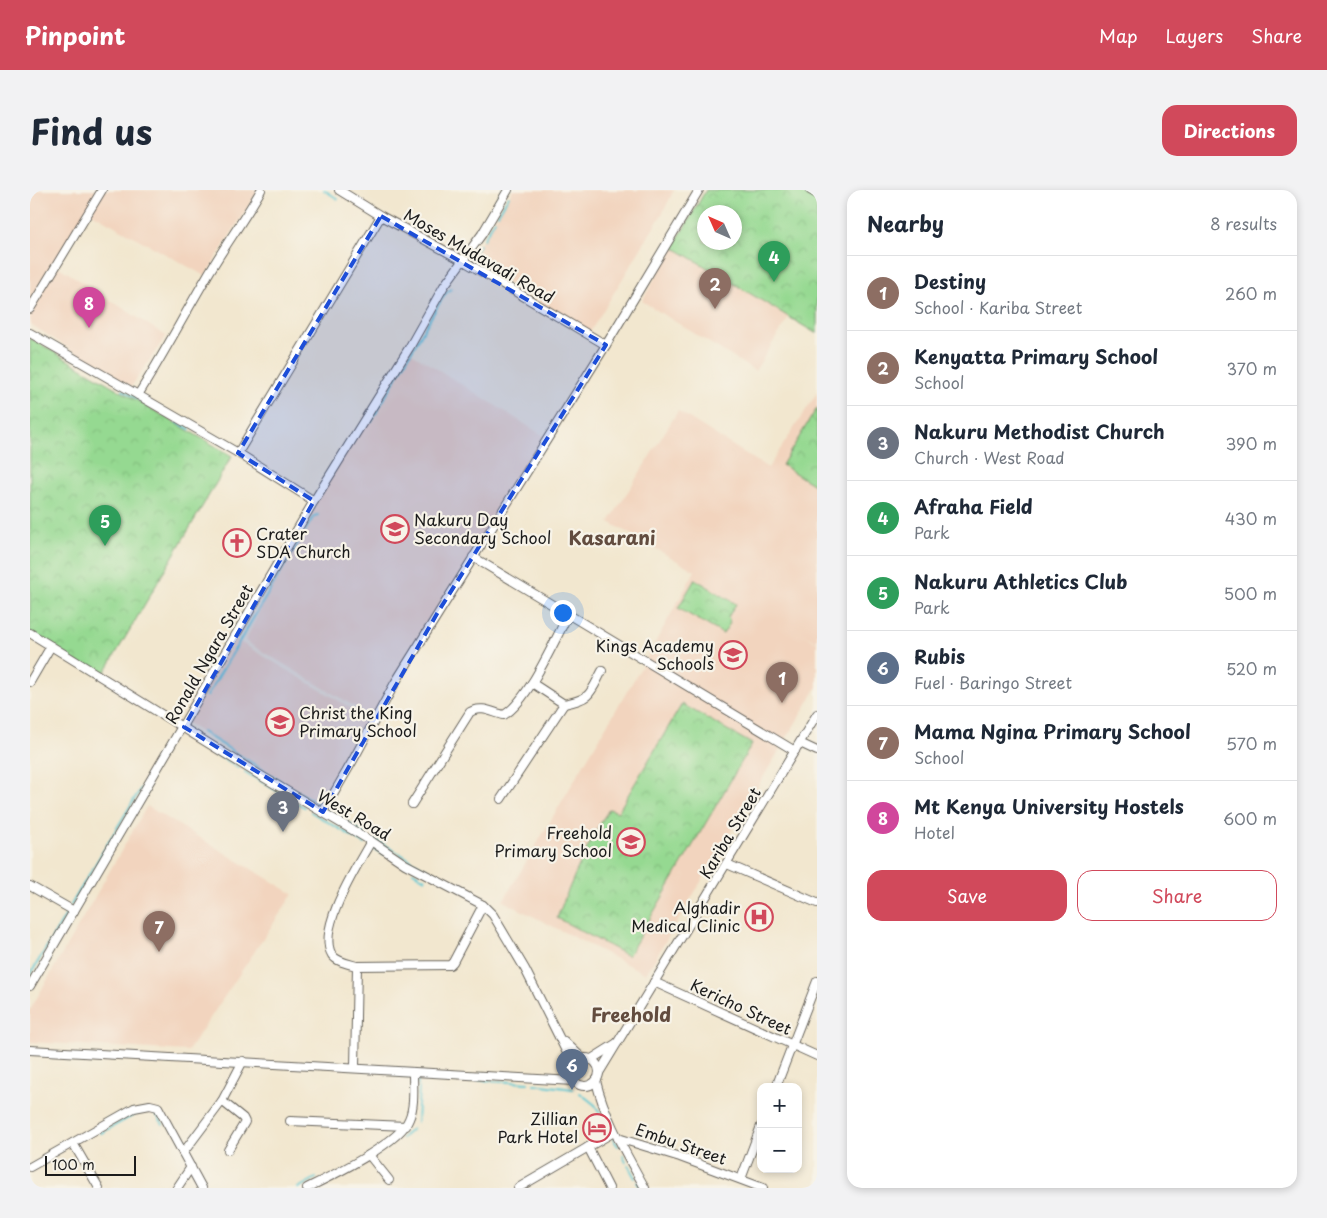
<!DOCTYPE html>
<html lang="en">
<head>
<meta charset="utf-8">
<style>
  :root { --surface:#fff; --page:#f2f2f3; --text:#1f2937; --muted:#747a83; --line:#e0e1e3; --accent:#d1495b }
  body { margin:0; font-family:"Playpen Sans",sans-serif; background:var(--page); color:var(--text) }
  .controls { position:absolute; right:15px; bottom:15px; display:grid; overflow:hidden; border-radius:10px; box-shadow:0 2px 8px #0003 }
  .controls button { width:45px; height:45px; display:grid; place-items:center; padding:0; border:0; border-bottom:1px solid var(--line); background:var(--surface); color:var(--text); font:25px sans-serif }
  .compass { position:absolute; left:667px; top:15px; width:45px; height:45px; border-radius:50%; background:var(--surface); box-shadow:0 2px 8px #0003; rotate:315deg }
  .scale { position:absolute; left:15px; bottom:12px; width:91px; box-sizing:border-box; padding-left:5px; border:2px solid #1c1c1c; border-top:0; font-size:14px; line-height:18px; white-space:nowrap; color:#1c1c1c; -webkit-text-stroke:4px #f7f3e8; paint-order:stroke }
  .you { position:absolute; left:532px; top:422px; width:18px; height:18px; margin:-12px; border:4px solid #fff; border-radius:50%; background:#1a73e8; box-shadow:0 0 0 8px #1a73e833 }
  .badge { display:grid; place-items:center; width:32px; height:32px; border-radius:50%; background:var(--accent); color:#fff; font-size:16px; font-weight:700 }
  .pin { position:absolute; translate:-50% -41px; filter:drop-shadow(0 1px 2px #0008) }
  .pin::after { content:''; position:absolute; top:26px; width:18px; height:15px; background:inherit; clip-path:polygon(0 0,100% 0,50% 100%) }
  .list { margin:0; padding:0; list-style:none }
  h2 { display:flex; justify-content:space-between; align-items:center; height:65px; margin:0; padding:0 20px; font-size:21px }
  h2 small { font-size:16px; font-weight:400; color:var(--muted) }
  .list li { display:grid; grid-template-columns:32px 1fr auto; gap:15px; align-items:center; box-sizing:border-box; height:75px; padding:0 20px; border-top:1px solid var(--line) }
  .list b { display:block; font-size:19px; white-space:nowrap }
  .list p { margin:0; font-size:16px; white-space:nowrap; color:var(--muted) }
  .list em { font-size:16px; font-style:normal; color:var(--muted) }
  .actions { display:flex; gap:10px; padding:15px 20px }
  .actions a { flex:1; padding:11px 0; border:1px solid var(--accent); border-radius:15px; text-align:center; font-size:18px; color:var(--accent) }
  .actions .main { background:var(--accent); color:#fff }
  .map { position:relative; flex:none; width:787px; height:998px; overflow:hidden; border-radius:15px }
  header { display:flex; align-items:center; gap:30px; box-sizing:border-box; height:70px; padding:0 25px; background:var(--accent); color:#fff }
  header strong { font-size:24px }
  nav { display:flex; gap:28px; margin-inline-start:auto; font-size:18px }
  .intro { display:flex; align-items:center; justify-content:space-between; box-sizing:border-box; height:120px; padding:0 30px }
  h1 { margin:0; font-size:35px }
  .button { padding:12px 22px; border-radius:15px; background:var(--accent); color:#fff; font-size:18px; font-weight:700 }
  main { display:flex; gap:30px; padding:0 30px }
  aside { flex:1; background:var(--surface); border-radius:15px; box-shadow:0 2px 8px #0003 }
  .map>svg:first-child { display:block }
</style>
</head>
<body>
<header>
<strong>Pinpoint</strong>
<nav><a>Map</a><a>Layers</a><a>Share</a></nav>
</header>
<div class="intro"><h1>Find us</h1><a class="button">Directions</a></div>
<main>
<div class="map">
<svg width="787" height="998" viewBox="0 0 787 998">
  <defs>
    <pattern id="park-crowns" width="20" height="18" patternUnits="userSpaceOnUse" patternTransform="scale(1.25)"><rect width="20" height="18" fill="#95d991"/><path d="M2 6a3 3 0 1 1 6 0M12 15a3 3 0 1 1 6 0" fill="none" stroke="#80ba7c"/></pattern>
  </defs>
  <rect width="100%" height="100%" fill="#f7f3e8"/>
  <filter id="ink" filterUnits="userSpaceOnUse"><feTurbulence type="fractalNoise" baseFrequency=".02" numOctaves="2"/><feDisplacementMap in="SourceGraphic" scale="10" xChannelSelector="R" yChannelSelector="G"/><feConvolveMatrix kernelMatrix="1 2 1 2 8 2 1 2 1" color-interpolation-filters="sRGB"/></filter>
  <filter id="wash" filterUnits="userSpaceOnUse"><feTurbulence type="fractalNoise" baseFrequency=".0096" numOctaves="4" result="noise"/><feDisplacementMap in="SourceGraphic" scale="20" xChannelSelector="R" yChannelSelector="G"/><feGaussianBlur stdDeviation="1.12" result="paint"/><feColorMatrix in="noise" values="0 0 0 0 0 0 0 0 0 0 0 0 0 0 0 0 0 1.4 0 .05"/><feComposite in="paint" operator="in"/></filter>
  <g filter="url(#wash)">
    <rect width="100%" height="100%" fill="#f2e7cf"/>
    <g fill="#f2d4be">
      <polygon points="0,0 228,0 175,86 56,20 24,74 136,146 101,197 0,134"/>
      <polygon points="483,0 644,0 632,24 560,142 444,73 442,69 443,65"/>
      <polygon points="643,57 759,127 725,181 612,111"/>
      <polygon points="377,160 517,248 342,527 215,451 284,310"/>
      <polygon points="787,203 787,452 771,443 787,453 787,497 616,784 473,711 612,476 665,381 579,332 648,221 738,278"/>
      <polygon points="205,449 343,531 284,616 157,533"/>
      <polygon points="117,616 263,704 158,861 0,852 0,820"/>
    </g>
    <g fill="url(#park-crowns)" stroke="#587a56" fill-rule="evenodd">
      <path d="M 676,0 L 787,0 L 787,144 L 643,57 ZM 674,22 L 704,22 L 704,52 L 674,52 Z"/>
      <polygon points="0,148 202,266 72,487 0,445"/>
      <polygon points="787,218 787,297 752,275"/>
      <polygon points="665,389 706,414 698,427 700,433 693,444 648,418"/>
      <path d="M 652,514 L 722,554 L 598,766 L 527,728 C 542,690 557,654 579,619 L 588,622 Z"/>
    </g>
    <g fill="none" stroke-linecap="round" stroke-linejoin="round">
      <g stroke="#5cc8d3" stroke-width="2">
        <polyline points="294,0 308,9"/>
        <polyline points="468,24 479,6"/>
        <polyline points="453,50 465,30"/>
        <polyline points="441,52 473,0"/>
        <polyline points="442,65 450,55"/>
        <polyline points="93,200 117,214"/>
        <polyline points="147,232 160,239"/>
        <polyline points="341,232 400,129 415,104 421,99"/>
        <polyline points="177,506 284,326 288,325"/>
        <polyline points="172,542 293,617"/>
        <polyline points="166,552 208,578"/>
        <polyline points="131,564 141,546"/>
        <polyline points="215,582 274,617"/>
        <polyline points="116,590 120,583"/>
        <polyline points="298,620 336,644"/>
        <polyline points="281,622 335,654"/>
        <polyline points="345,649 401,682"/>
        <polyline points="340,657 354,664"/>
        <polyline points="383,682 395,689"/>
        <polyline points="41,715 111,598"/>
        <polyline points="0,785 37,723"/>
        <polyline points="371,886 380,887"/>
        <polyline points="447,890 498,893"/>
        <polyline points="504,894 543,899"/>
        <polyline points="388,895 388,887 441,890"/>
        <polyline points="550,903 565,915 570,923"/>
        <path d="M 117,919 C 126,921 128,927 133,934"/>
        <polyline points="387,932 389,898"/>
        <polyline points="576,934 578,938"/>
        <polyline points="71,943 113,920"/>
        <polyline points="372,948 382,939"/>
        <polyline points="583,949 588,956"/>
        <polyline points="593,965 596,972"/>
        <polyline points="598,975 605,988"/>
        <polyline points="607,992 611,998"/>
        <polyline points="268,998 286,988"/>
      </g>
    </g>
  </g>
  <g filter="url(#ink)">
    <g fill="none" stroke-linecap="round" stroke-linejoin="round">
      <defs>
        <g id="minor">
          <path d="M 231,0 C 214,30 193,58 176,88 C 153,127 132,167 108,205 L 208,263 L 284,311"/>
          <polyline points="309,0 351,26 432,70 576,155"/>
          <polyline points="780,0 787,4"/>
          <polyline points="0,119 72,0"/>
          <polyline points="0,143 108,205"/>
          <polyline points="208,263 351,26"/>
          <polyline points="443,367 765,561"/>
          <polyline points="0,443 228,584 341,651 375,674 453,715 463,725 495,779 543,875"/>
          <polyline points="0,492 21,456"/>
          <path d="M 534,514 C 561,509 560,504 572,481"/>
          <polyline points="770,553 787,561"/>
          <polyline points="471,609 534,514 502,493"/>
          <path d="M 382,614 L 440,522 C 452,515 463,523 474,525 C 498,511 525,450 538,425"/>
          <polyline points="293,622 322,572 365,493 576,155 669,0"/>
          <polyline points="697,674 787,713"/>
          <polyline points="0,696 44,721"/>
          <path d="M 327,776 C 319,774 307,772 302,765 C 286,739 328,675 341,651"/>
          <polyline points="624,792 787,866"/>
          <polyline points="0,796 284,311 379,158 414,96 452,44 478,0"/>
          <polyline points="534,851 553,869"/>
          <polyline points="0,860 544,891"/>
          <circle cx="555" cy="882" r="14"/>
          <polyline points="560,870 587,853"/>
          <polyline points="325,877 327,776 420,775 423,772 453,715"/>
          <polyline points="569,883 787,524"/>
          <path d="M 566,891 C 575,929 596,963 615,998"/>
          <polyline points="746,897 787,791"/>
          <polyline points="192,911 213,928 215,932 198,960"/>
          <polyline points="260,931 376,936"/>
          <polyline points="588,948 650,967 733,998"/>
          <polyline points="43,953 69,998"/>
          <polyline points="558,957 579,998"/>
          <polyline points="153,963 192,911 213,871"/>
          <polyline points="339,965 359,990"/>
          <polyline points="0,977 104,918 120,915 128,917 172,998"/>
          <polyline points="711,989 731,936"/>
          <polyline points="147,998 161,977"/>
          <path d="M 277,998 C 301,986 370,953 379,929 C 385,916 383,897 383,883"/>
          <polyline points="488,998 584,942"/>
        </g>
      </defs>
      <use href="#minor" stroke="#67635b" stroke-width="10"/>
      <use href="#minor" stroke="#fff" stroke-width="8"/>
    </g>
  </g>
  <path fill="#1d4ed8" fill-opacity="0.2" stroke="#1d4ed8" stroke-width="4" stroke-dasharray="10 6" stroke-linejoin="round" d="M 351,26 L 576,155 L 408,422 L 293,622 L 154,537 L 284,311 L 208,263 Z"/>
  <defs>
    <symbol id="school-ring" viewBox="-11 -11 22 22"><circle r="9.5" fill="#f7f3e8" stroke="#d1495b" stroke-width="1.5"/><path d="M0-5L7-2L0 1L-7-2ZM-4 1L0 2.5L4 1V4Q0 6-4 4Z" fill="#d1495b"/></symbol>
    <symbol id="church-ring" viewBox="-11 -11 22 22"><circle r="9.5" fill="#f7f3e8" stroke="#d1495b" stroke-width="1.5"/><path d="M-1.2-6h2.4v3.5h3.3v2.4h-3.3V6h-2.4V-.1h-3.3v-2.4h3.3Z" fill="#d1495b"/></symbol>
    <symbol id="hospital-ring" viewBox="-11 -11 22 22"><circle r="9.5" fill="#f7f3e8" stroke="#d1495b" stroke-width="1.5"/><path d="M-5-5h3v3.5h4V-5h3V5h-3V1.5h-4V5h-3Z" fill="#d1495b"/></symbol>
    <symbol id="hotel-ring" viewBox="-11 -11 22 22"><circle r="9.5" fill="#f7f3e8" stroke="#d1495b" stroke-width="1.5"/><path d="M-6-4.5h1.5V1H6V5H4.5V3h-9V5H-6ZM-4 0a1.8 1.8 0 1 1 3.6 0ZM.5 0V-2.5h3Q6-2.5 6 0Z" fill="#d1495b"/></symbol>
  </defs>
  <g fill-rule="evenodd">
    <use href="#school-ring" x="349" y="323" width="32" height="32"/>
    <use href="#church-ring" x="191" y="337" width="32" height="32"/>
    <use href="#school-ring" x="687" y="449" width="32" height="32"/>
    <use href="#school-ring" x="234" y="516" width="32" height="32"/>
    <use href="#school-ring" x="585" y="636" width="32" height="32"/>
    <use href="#hospital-ring" x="713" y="711" width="32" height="32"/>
    <use href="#hotel-ring" x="551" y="922" width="32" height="32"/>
  </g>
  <g text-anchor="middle" stroke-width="4.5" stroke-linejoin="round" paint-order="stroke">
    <g font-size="16" fill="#1c1c1c" stroke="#f7f3e8">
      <text transform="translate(449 66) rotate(30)" y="6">Moses Mudavadi Road</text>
      <text transform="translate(179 464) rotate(-60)" y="6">Ronald Ngara Street</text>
      <text transform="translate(324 625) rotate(31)" y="6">West Road</text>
      <text transform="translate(700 643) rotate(-59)" y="6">Kariba Street</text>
      <text transform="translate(711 817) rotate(25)" y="6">Kericho Street</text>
      <text transform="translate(651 954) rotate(19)" y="6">Embu Street</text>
    </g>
    <g font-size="16" fill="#1c1c1c" stroke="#f7f3e8" text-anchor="end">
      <text x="384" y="336" text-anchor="start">Nakuru Day<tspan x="384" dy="18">Secondary School</tspan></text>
      <text x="226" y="350" text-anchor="start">Crater<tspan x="226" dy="18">SDA Church</tspan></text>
      <text x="684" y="462">Kings Academy<tspan x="684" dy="18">Schools</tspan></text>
      <text x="269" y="529" text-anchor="start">Christ the King<tspan x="269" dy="18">Primary School</tspan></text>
      <text x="582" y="649">Freehold<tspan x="582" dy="18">Primary School</tspan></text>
      <text x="710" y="724">Alghadir<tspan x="710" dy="18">Medical Clinic</tspan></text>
      <text x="548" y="935">Zillian<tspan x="548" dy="18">Park Hotel</tspan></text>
    </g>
    <g font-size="19" font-weight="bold" fill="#624c3f" stroke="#f7f3e8">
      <text x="582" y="355">Kasarani</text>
      <text x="601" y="832">Freehold</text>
    </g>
  </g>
</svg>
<div class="controls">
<button>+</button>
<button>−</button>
</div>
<svg class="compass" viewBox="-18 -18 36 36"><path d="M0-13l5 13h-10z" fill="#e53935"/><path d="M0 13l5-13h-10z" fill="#747a83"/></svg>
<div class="scale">100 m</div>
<div class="you"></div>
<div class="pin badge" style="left:752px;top:513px;background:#8d6e63">1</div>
<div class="pin badge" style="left:685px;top:119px;background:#8d6e63">2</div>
<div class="pin badge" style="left:253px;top:642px;background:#6b7280">3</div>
<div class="pin badge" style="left:744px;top:92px;background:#2e9e5b">4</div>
<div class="pin badge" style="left:75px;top:356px;background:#2e9e5b">5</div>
<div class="pin badge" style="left:542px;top:900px;background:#5c6f8a">6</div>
<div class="pin badge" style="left:129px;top:762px;background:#8d6e63">7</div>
<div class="pin badge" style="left:59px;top:138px;background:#d1479c">8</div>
</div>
<aside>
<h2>Nearby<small>8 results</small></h2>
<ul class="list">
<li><span class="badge" style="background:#8d6e63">1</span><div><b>Destiny</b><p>School · Kariba Street</p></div><em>260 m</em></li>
<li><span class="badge" style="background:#8d6e63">2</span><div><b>Kenyatta Primary School</b><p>School</p></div><em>370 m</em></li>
<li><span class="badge" style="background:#6b7280">3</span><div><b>Nakuru Methodist Church</b><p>Church · West Road</p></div><em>390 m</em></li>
<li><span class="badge" style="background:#2e9e5b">4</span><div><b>Afraha Field</b><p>Park</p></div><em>430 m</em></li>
<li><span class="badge" style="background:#2e9e5b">5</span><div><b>Nakuru Athletics Club</b><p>Park</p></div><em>500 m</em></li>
<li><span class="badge" style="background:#5c6f8a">6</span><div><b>Rubis</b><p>Fuel · Baringo Street</p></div><em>520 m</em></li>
<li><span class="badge" style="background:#8d6e63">7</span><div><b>Mama Ngina Primary School</b><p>School</p></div><em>570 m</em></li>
<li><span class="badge" style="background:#d1479c">8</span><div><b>Mt Kenya University Hostels</b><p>Hotel</p></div><em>600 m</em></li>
</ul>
<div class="actions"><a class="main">Save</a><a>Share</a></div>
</aside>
</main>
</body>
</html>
